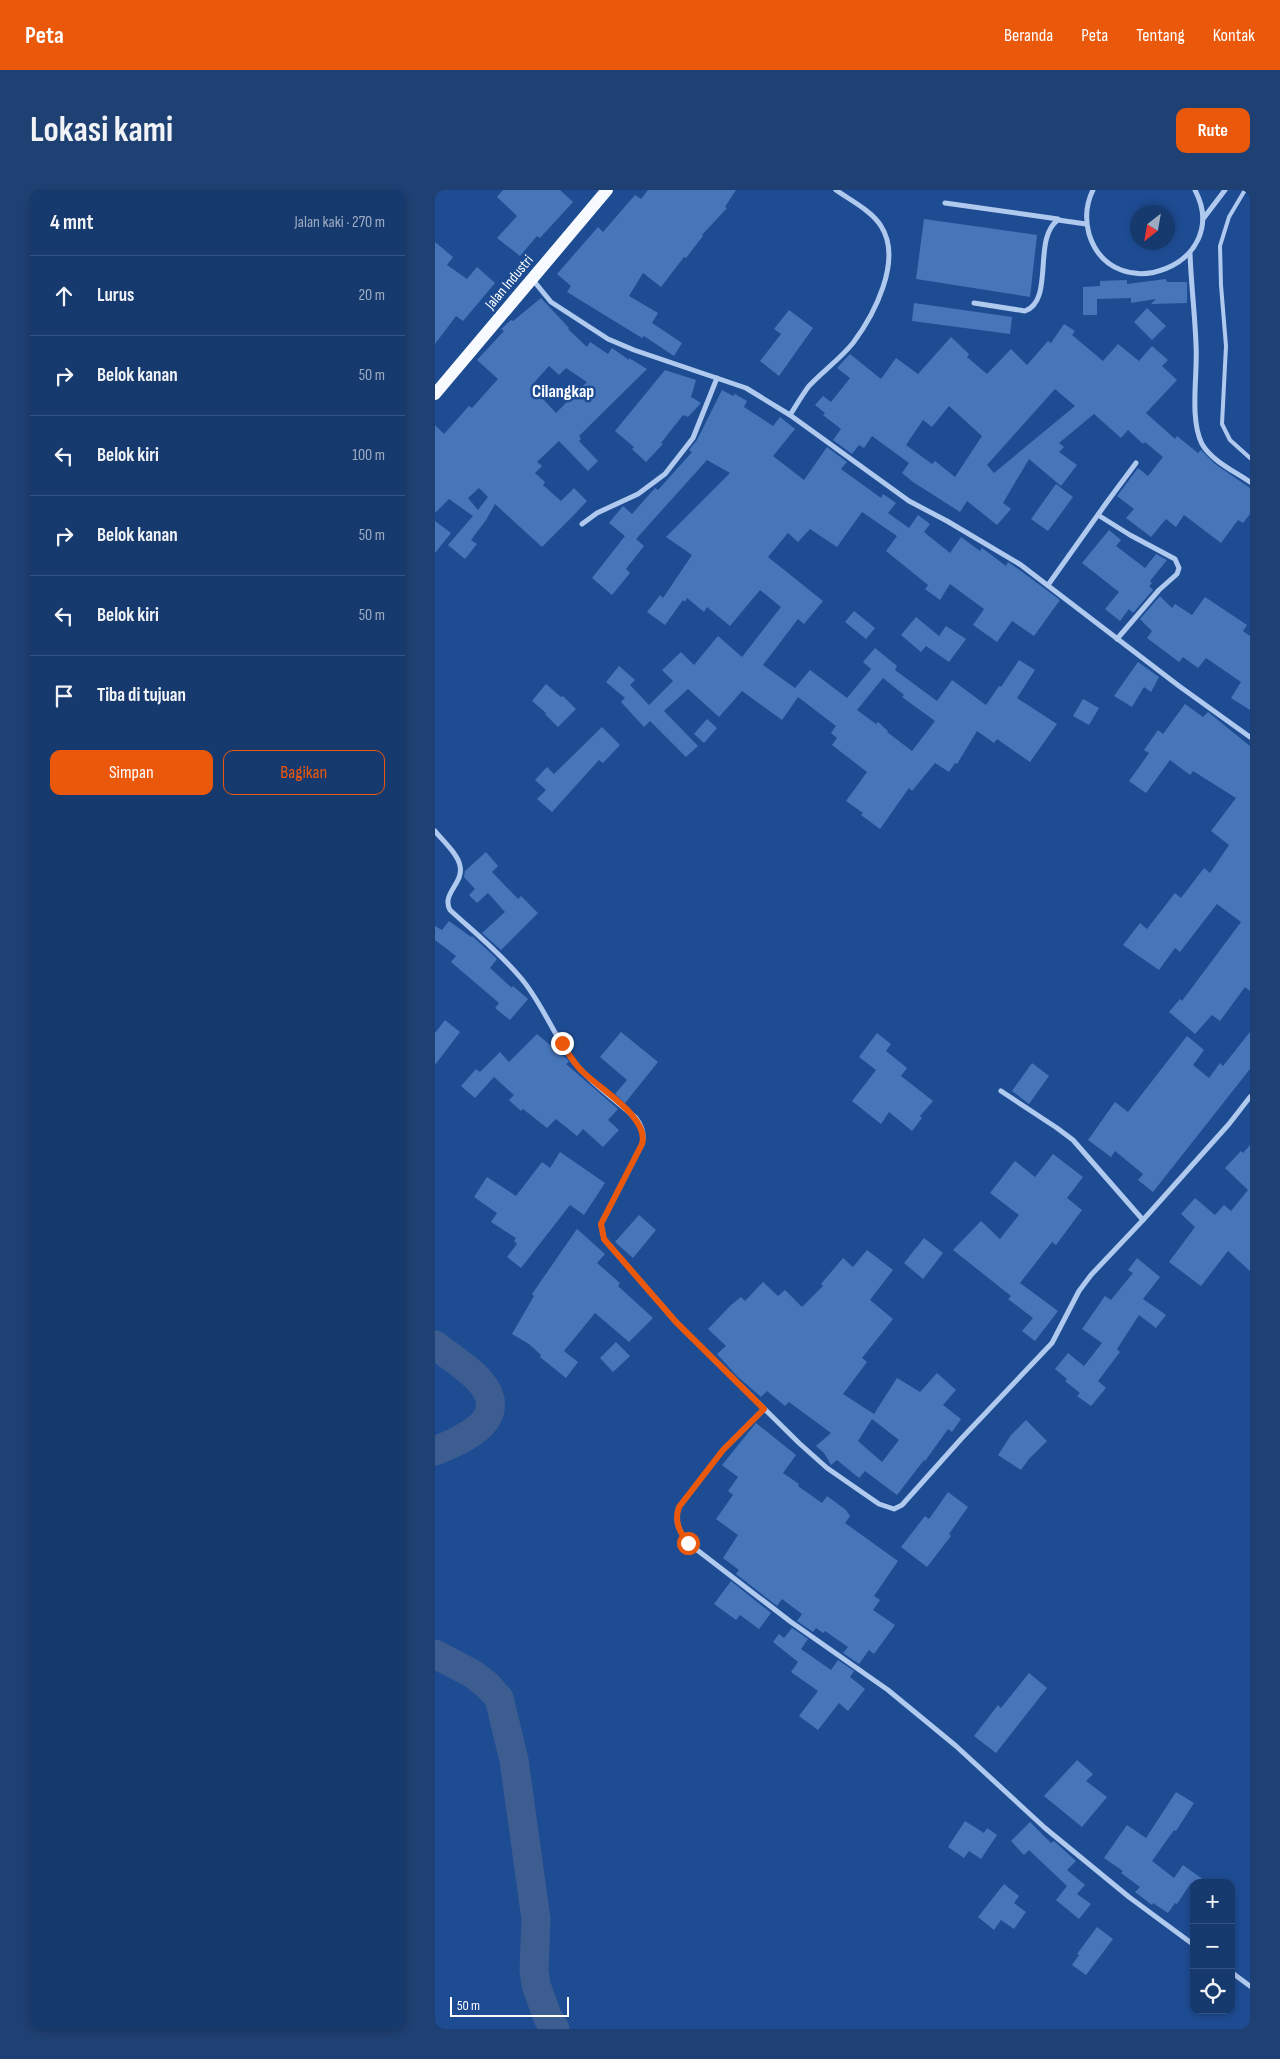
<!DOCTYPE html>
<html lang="id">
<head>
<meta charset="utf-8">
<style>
  :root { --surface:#16396e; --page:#1f4073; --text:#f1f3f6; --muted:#9eacc2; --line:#355381; --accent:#ea580c }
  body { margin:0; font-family:"Sofia Sans Condensed",sans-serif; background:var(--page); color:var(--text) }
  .controls { position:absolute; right:15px; bottom:15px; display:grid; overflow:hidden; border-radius:10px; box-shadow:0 2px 8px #0003 }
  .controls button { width:45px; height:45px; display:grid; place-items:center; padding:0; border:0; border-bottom:1px solid var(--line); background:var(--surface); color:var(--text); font:25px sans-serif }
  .compass { position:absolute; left:695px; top:15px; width:45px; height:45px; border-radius:50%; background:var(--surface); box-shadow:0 2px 8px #0003; rotate:211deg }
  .scale { position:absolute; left:15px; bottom:12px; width:119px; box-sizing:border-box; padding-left:5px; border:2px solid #fff; border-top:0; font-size:14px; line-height:18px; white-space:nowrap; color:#fff; -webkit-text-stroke:4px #1e4c93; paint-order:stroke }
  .stop { position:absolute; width:15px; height:15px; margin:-11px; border:4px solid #ea580c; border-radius:50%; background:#fff }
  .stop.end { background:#ea580c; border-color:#fff; box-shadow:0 1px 5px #0008 }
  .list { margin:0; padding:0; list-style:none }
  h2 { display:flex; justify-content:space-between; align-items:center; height:65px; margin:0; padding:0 20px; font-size:21px }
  h2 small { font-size:16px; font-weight:400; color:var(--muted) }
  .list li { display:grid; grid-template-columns:32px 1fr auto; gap:15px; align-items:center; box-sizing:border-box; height:80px; padding:0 20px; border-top:1px solid var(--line) }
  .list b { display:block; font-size:19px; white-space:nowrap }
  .list em { font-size:16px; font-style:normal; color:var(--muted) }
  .actions { display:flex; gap:10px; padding:15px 20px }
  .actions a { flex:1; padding:11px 0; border:1px solid var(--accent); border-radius:10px; text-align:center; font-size:18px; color:var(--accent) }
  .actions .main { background:var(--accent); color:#fff }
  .icon { flex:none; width:28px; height:28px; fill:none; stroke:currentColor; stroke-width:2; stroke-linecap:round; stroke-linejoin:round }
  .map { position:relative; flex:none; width:815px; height:1839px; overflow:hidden; border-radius:10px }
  header { display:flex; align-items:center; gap:30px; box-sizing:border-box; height:70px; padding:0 25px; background:var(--accent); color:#fff }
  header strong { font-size:24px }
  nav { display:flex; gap:28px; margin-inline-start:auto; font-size:18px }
  .intro { display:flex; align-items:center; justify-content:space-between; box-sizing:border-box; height:120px; padding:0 30px }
  h1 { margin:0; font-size:35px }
  .button { padding:12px 22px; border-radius:10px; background:var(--accent); color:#fff; font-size:18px; font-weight:700 }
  main { display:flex; gap:30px; padding:0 30px }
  aside { flex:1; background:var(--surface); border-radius:10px; box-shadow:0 2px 8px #0003 }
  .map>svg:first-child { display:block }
</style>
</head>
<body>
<header>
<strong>Peta</strong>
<nav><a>Beranda</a><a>Peta</a><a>Tentang</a><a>Kontak</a></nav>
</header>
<div class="intro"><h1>Lokasi kami</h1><a class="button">Rute</a></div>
<main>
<aside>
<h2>4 mnt<small>Jalan kaki · 270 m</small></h2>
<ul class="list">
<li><svg class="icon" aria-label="ahead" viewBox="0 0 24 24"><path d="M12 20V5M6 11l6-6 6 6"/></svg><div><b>Lurus</b></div><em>20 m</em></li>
<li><svg class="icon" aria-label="right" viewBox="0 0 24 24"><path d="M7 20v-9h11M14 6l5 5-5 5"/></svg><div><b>Belok kanan</b></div><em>50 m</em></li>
<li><svg class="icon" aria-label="left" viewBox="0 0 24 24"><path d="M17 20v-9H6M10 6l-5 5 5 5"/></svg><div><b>Belok kiri</b></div><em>100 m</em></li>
<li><svg class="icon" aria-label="right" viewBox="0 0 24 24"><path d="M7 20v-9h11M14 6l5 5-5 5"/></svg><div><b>Belok kanan</b></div><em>50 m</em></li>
<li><svg class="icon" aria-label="left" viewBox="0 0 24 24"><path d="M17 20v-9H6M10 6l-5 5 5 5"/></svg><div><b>Belok kiri</b></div><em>50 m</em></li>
<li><svg class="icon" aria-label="arrive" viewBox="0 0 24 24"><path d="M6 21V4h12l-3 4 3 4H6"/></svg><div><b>Tiba di tujuan</b></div></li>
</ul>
<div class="actions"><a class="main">Simpan</a><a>Bagikan</a></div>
</aside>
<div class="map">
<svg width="815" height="1839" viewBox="0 0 815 1839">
  <rect width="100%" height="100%" fill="#1e4c93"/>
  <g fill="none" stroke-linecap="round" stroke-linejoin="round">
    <g stroke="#3d5d91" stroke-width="29">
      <path d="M 0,1155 C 14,1166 30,1176 42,1188 C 79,1227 32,1248 0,1261"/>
      <polyline points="0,1464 38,1484 52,1495 64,1508 79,1570 101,1729 99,1780 101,1795 113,1828 120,1839"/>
    </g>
  </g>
  <g fill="#4775ba" fill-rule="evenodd">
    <polygon points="68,0 125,0 138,12 105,48 102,46 85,66 62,48 82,26 62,7"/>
    <polygon points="213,0 301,0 290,17 292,18 267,45 268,46 251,68 249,67 226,97 208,83 194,106 223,123 217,133 247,153 239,166 209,146 207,148 132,102 136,96 122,84 163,37 168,42 200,5 206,9"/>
    <polygon points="489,29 602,45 595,107 481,89"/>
    <polygon points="0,52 18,67 12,75 32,89 42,77 60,93 28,131 21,126 0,154"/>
    <polygon points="731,89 732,92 752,92 752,113 716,114 721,109 696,113 696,108 662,109 662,125 648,125 648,97 665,96 665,91 692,90 692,94"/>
    <path d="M 106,108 L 134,138 L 133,139 L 152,157 L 155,152 L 173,164 L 177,158 L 194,170 L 194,168 L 212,179 L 144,246 L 146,249 L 144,251 L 163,271 L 153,281 L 124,251 L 102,272 L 107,276 L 100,283 L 110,292 L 108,295 L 126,311 L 139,298 L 152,311 L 136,328 L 107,357 L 60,314 L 51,330 L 36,350 L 42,354 L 30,369 L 13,355 L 38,326 L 14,309 L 0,323 L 0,235 L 9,244 L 34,216 L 37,218 L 63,189 L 42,170 L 69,141 L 66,139 L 76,130 L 78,131 ZM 114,176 L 124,185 L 131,178 L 152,192 L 121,223 L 96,196 ZM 44,298 L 53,307 L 43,320 L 33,308 Z"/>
    <polygon points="479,113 577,127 575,144 477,131"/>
    <polygon points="712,118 731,136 717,150 699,132"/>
    <polygon points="354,120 378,138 344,186 325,171 346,144 339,139"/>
    <path d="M 629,134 L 640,141 L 637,145 L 668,171 L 683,154 L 704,171 L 717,156 L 733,170 L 727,176 L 742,190 L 711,223 L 740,249 L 742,246 L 763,263 L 766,260 L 780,274 L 815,298 L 815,324 L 808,333 L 803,330 L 786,353 L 749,325 L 741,337 L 731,329 L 716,347 L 691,328 L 699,319 L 682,306 L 703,278 L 713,286 L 728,267 L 710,252 L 708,254 L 693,240 L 686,248 L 659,224 L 624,253 L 629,257 L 624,262 L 642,275 L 626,296 L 594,269 L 568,313 L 576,319 L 562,335 L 532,311 L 525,322 L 478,292 L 467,283 L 474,273 L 437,246 L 429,258 L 424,255 L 417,264 L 398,250 L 406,239 L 388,225 L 390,223 L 380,215 L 388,206 L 396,212 L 415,188 L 402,178 L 415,164 L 446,189 L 461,168 L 483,184 L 516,147 L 534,164 L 532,167 L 552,184 L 576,159 L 592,175 L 613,151 L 616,153 ZM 620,199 L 640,216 L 559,283 L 552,275 ZM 514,216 L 547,246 L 520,287 L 500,271 L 497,274 L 471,255 L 488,230 L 497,237 Z"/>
    <polygon points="230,180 261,190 256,207 266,213 253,227 248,225 226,253 228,254 211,272 197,259 199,257 180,241"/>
    <path d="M 287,200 L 298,206 L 300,204 L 312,211 L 309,217 L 338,236 L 345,227 L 360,239 L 338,266 L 369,290 L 392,257 L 412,272 L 406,279 L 446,308 L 448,304 L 461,313 L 453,323 L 474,338 L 483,325 L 495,334 L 489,342 L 515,363 L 526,347 L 545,361 L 547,358 L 571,376 L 573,372 L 586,381 L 625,410 L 599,446 L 577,431 L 562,452 L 538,435 L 549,419 L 515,394 L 505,410 L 490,399 L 493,395 L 451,361 L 462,346 L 427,322 L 402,357 L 375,339 L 363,352 L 353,343 L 333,367 L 388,411 L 369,434 L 363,429 L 328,475 L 360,498 L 375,480 L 412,508 L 436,479 L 428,472 L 440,458 L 462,476 L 460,480 L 502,511 L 517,490 L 551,515 L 564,496 L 566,497 L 584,470 L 600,480 L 582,508 L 622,534 L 595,572 L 562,549 L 559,553 L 542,541 L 522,574 L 520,573 L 514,582 L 500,573 L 477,601 L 474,598 L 445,639 L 426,625 L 428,623 L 411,611 L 432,582 L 397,555 L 402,548 L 396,543 L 401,536 L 363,507 L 347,530 L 307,501 L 284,527 L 253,499 L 229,521 L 263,556 L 251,567 L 215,531 L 209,537 L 186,512 L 190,508 L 171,492 L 184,476 L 200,490 L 195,495 L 214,515 L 238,491 L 227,480 L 246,462 L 259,475 L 283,446 L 307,467 L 346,417 L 325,400 L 295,436 L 272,417 L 269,422 L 252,408 L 250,412 L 248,410 L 230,435 L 212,422 L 225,405 L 228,408 L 257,365 L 231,347 L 295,283 L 272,270 L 201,349 L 209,356 L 191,379 L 195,383 L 177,405 L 157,388 L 190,346 L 174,333 L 188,316 L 197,324 L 220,298 L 223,300 L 257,262 L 254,260 L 262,250 ZM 448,488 L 469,505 L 467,507 L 500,531 L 477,561 L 452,542 L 453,541 L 443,532 L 441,534 L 422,520 Z"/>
    <polygon points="621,294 638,307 613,341 596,329"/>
    <polygon points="0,331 16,343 0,363"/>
    <polygon points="674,340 686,350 681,356 710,378 721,364 732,370 715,391 717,393 714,396 718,400 698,423 694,419 685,431 670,419 684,402 647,373"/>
    <polygon points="725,406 737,418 740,414 757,425 770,407 812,435 808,441 815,446 815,520 796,508 806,492 771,468 763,478 748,467 744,472 712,448 717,441 705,429"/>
    <polygon points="419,421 440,438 431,449 410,432"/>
    <polygon points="481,427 504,446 511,436 531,449 514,472 491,456 486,462 466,445"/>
    <polygon points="703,472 724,487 716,502 709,497 697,517 679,506"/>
    <polygon points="111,494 126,507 128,506 141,519 123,537 110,524 111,523 97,511"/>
    <polygon points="648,509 664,518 654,535 638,526"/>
    <polygon points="750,514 768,527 773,522 815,556 815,801 810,797 785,831 777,825 760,844 734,822 745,809 747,811 806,732 782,714 745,762 740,758 724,780 688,755 705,733 712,739 740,703 746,708 769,678 775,683 794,655 776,641 801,608 758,581 755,585 735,570 711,603 694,591 714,563 709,560 723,540 728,544"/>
    <polygon points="272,529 282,538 269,553 259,544"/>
    <polygon points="167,537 185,555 168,573 164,570 117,622 102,609 111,600 100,590 112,577 119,584"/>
    <polygon points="51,662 63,676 57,682 83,709 86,706 103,723 66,760 47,743 70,722 53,703 42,713 34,705 40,699 29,687 30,681"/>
    <polygon points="14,731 36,747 37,746 59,766 62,769 55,778 77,798 78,796 93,809 75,830 60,818 64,813 16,772 21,766 0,750 0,736 7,740"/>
    <polygon points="10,830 25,842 0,875 0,843"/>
    <polygon points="186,842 223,872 190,913 180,904 192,890 165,867"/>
    <polygon points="815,842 815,879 718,1002 703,990 708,984 680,961 676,967 653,950 680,912 693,922 752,846 769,860 758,875 774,888 785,873 788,876"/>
    <polygon points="442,843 456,854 451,861 472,878 466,886 498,911 485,926 487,928 477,941 454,922 446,934 417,911 441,880 424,867"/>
    <polygon points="102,844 132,869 134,872 131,874 183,919 173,930 184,940 168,957 148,939 142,946 121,929 112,938 88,919 86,921 74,910 79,905 59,887 40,908 26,896 41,879 45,882 65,862 74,872"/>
    <polygon points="597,873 614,886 594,914 577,901"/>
    <polygon points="815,955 815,1081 793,1061 766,1096 734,1072 760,1037 746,1024 760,1008 780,1025 789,1015 796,1021 813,1000 790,978 806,961 808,963"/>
    <polygon points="125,962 170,993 149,1025 135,1015 86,1078 72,1067 82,1054 79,1051 81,1048 56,1032 62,1023 39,1007 52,987 81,1006 107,972 115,978"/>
    <polygon points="618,964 648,987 632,1008 647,1020 621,1055 617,1052 585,1093 623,1121 600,1151 587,1141 598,1128 573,1109 576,1106 518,1060 546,1031 565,1049 584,1025 555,1003 580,971 600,987"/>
    <polygon points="204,1025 221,1040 198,1068 180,1052"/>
    <polygon points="142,1039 170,1064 162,1073 185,1093 183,1096 218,1128 194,1152 160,1123 129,1161 143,1172 131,1188 105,1167 106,1165 94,1154 77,1144 99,1106 97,1104"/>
    <polygon points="489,1048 508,1063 488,1089 469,1073"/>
    <path d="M 432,1060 L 458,1080 L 435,1110 L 458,1129 L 427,1168 L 432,1172 L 408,1204 L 439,1224 L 462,1188 L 485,1202 L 502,1183 L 521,1200 L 508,1215 L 526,1229 L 517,1242 L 513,1239 L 490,1271 L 489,1270 L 462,1305 L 430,1281 L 424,1288 L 402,1270 L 396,1275 L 389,1263 L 381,1256 L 396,1243 L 354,1212 L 350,1216 L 332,1201 L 326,1207 L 302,1186 L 282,1164 L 291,1156 L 273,1139 L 296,1115 L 306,1107 L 310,1111 L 328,1092 L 343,1106 L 350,1100 L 367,1117 L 388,1096 L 386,1094 L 408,1068 L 418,1077 ZM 437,1229 L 464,1250 L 447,1272 L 423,1251 Z"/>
    <polygon points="702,1068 725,1087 708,1109 731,1125 721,1138 704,1125 682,1159 685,1162 663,1191 671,1198 656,1216 642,1206 645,1203 630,1191 632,1189 620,1179 633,1163 649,1176 667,1153 647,1139 670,1106 676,1110 698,1083 693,1080"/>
    <polygon points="181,1152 195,1166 178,1182 165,1168"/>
    <polygon points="591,1230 612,1251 594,1269 586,1280 563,1265 576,1245"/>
    <polygon points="321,1233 361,1265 348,1283 364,1294 363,1296 387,1313 392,1306 411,1320 415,1326 410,1333 463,1371 439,1406 445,1410 438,1420 460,1435 439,1464 434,1460 424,1474 408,1463 413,1457 390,1441 388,1443 381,1438 378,1442 362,1431 367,1424 347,1409 342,1416 301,1384 304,1380 288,1368 303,1345 281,1329 298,1305 293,1301 303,1287 287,1275"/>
    <polygon points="513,1302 533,1317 514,1344 516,1346 492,1377 466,1357 490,1326 494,1329"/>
    <polygon points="296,1391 336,1423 324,1439 305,1425 301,1430 279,1414"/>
    <polygon points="357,1438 373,1449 366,1459 396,1480 403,1470 419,1481 415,1487 430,1499 413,1521 404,1513 383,1540 364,1526 383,1501 356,1482 363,1472 338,1452 344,1444 349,1448"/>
    <polygon points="594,1483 612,1498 561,1563 539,1546 563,1515 566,1518"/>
    <polygon points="642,1570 658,1584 651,1591 672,1607 647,1637 609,1606"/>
    <polygon points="741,1602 759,1613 741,1641 739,1640 717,1671 739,1688 748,1675 773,1693 756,1693 742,1714 740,1713 733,1723 718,1713 717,1715 700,1702 705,1697 686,1683 688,1681 669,1668 692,1635 711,1648"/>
    <polygon points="530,1631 549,1643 552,1638 562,1645 546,1669 534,1661 529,1668 513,1657"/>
    <polygon points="595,1632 616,1653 619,1651 641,1671 632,1680 650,1695 642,1704 656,1714 644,1729 621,1710 632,1696 594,1660 589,1665 576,1651"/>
    <polygon points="569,1694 584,1706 579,1713 591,1722 579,1739 566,1730 559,1740 543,1727"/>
    <polygon points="662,1737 678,1749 651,1785 637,1775 644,1765 642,1764"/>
  </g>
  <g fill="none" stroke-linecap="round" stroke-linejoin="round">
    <polyline stroke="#b0c9ee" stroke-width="4" points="810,0 794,27 785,56 786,95 791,156 787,234 795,250 815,268"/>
    <g stroke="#b0c9ee" stroke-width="5">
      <path d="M 658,0 C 651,14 650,29 654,44 C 678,121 799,74 760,0"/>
      <polyline points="510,13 623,29"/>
      <polyline points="768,29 790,0"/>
      <path d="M 755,63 C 756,94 760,124 761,155 C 763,184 754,228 767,254 C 777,271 799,281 815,292"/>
      <polyline points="98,90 116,112 173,149 199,160 311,198 355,225 474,311 512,331 586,375 744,496 815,547"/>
      <path d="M 539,113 L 590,121 C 620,110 597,48 623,30 L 651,34"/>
      <path d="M 355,225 C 361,216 367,205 374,196 C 388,181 405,169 418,153 C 439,125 468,70 446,36 C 437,21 415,10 401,0"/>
      <polyline points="663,325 695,345 740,369 744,378 742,384 724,400 682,449"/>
      <polyline points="147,334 162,323 203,304 230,284 258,248 282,188"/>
      <polyline points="613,395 672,312 701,273"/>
      <path d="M 0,641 C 8,651 23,664 25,676 C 29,693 6,704 15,720 C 39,742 64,762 85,787 C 106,811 117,842 136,868 C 153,891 179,909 201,928 C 207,936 210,944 207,954 L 166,1034 L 169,1049 L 241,1132 L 364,1253 L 392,1278 L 444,1314 L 459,1319 L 467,1315 L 526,1249 L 617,1153 L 644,1101 L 656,1085 L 708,1030 L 794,934 L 815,907"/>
      <polyline points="566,901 622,938 638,950 708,1030"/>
      <path d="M 329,1219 L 288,1260 L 244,1317 C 239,1331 244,1341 253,1353 L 356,1432 L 453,1500 L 521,1556 L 610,1638 L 694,1707 L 759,1755"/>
      <polyline points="796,1782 815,1796"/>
    </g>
    <polyline stroke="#f7faff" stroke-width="12" points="0,204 172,0"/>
  </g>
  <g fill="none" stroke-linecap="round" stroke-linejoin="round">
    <path stroke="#ea580c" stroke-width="6" d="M 127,853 C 133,863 139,874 148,882 C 165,899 215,928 207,954 L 166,1034 L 169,1049 L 241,1132 L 329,1219 L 288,1260 L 244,1317 C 239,1331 244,1341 253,1353"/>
  </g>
  <g text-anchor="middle" stroke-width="5" stroke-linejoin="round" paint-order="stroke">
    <g font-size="15" fill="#fff" stroke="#1e4c93">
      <text transform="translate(74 92) rotate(-50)" y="5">Jalan Industri</text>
    </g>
    <g font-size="18" font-weight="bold" fill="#fff" stroke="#1e4c93">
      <text x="128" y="207">Cilangkap</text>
    </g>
  </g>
</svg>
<div class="controls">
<button>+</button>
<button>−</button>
<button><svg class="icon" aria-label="locate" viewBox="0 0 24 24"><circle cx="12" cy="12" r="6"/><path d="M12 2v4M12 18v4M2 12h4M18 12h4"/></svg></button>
</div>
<svg class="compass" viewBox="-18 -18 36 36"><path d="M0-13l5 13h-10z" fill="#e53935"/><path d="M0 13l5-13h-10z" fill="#9eacc2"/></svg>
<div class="scale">50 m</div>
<div class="stop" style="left:253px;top:1353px"></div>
<div class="stop end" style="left:127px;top:853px"></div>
</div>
</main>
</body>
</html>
